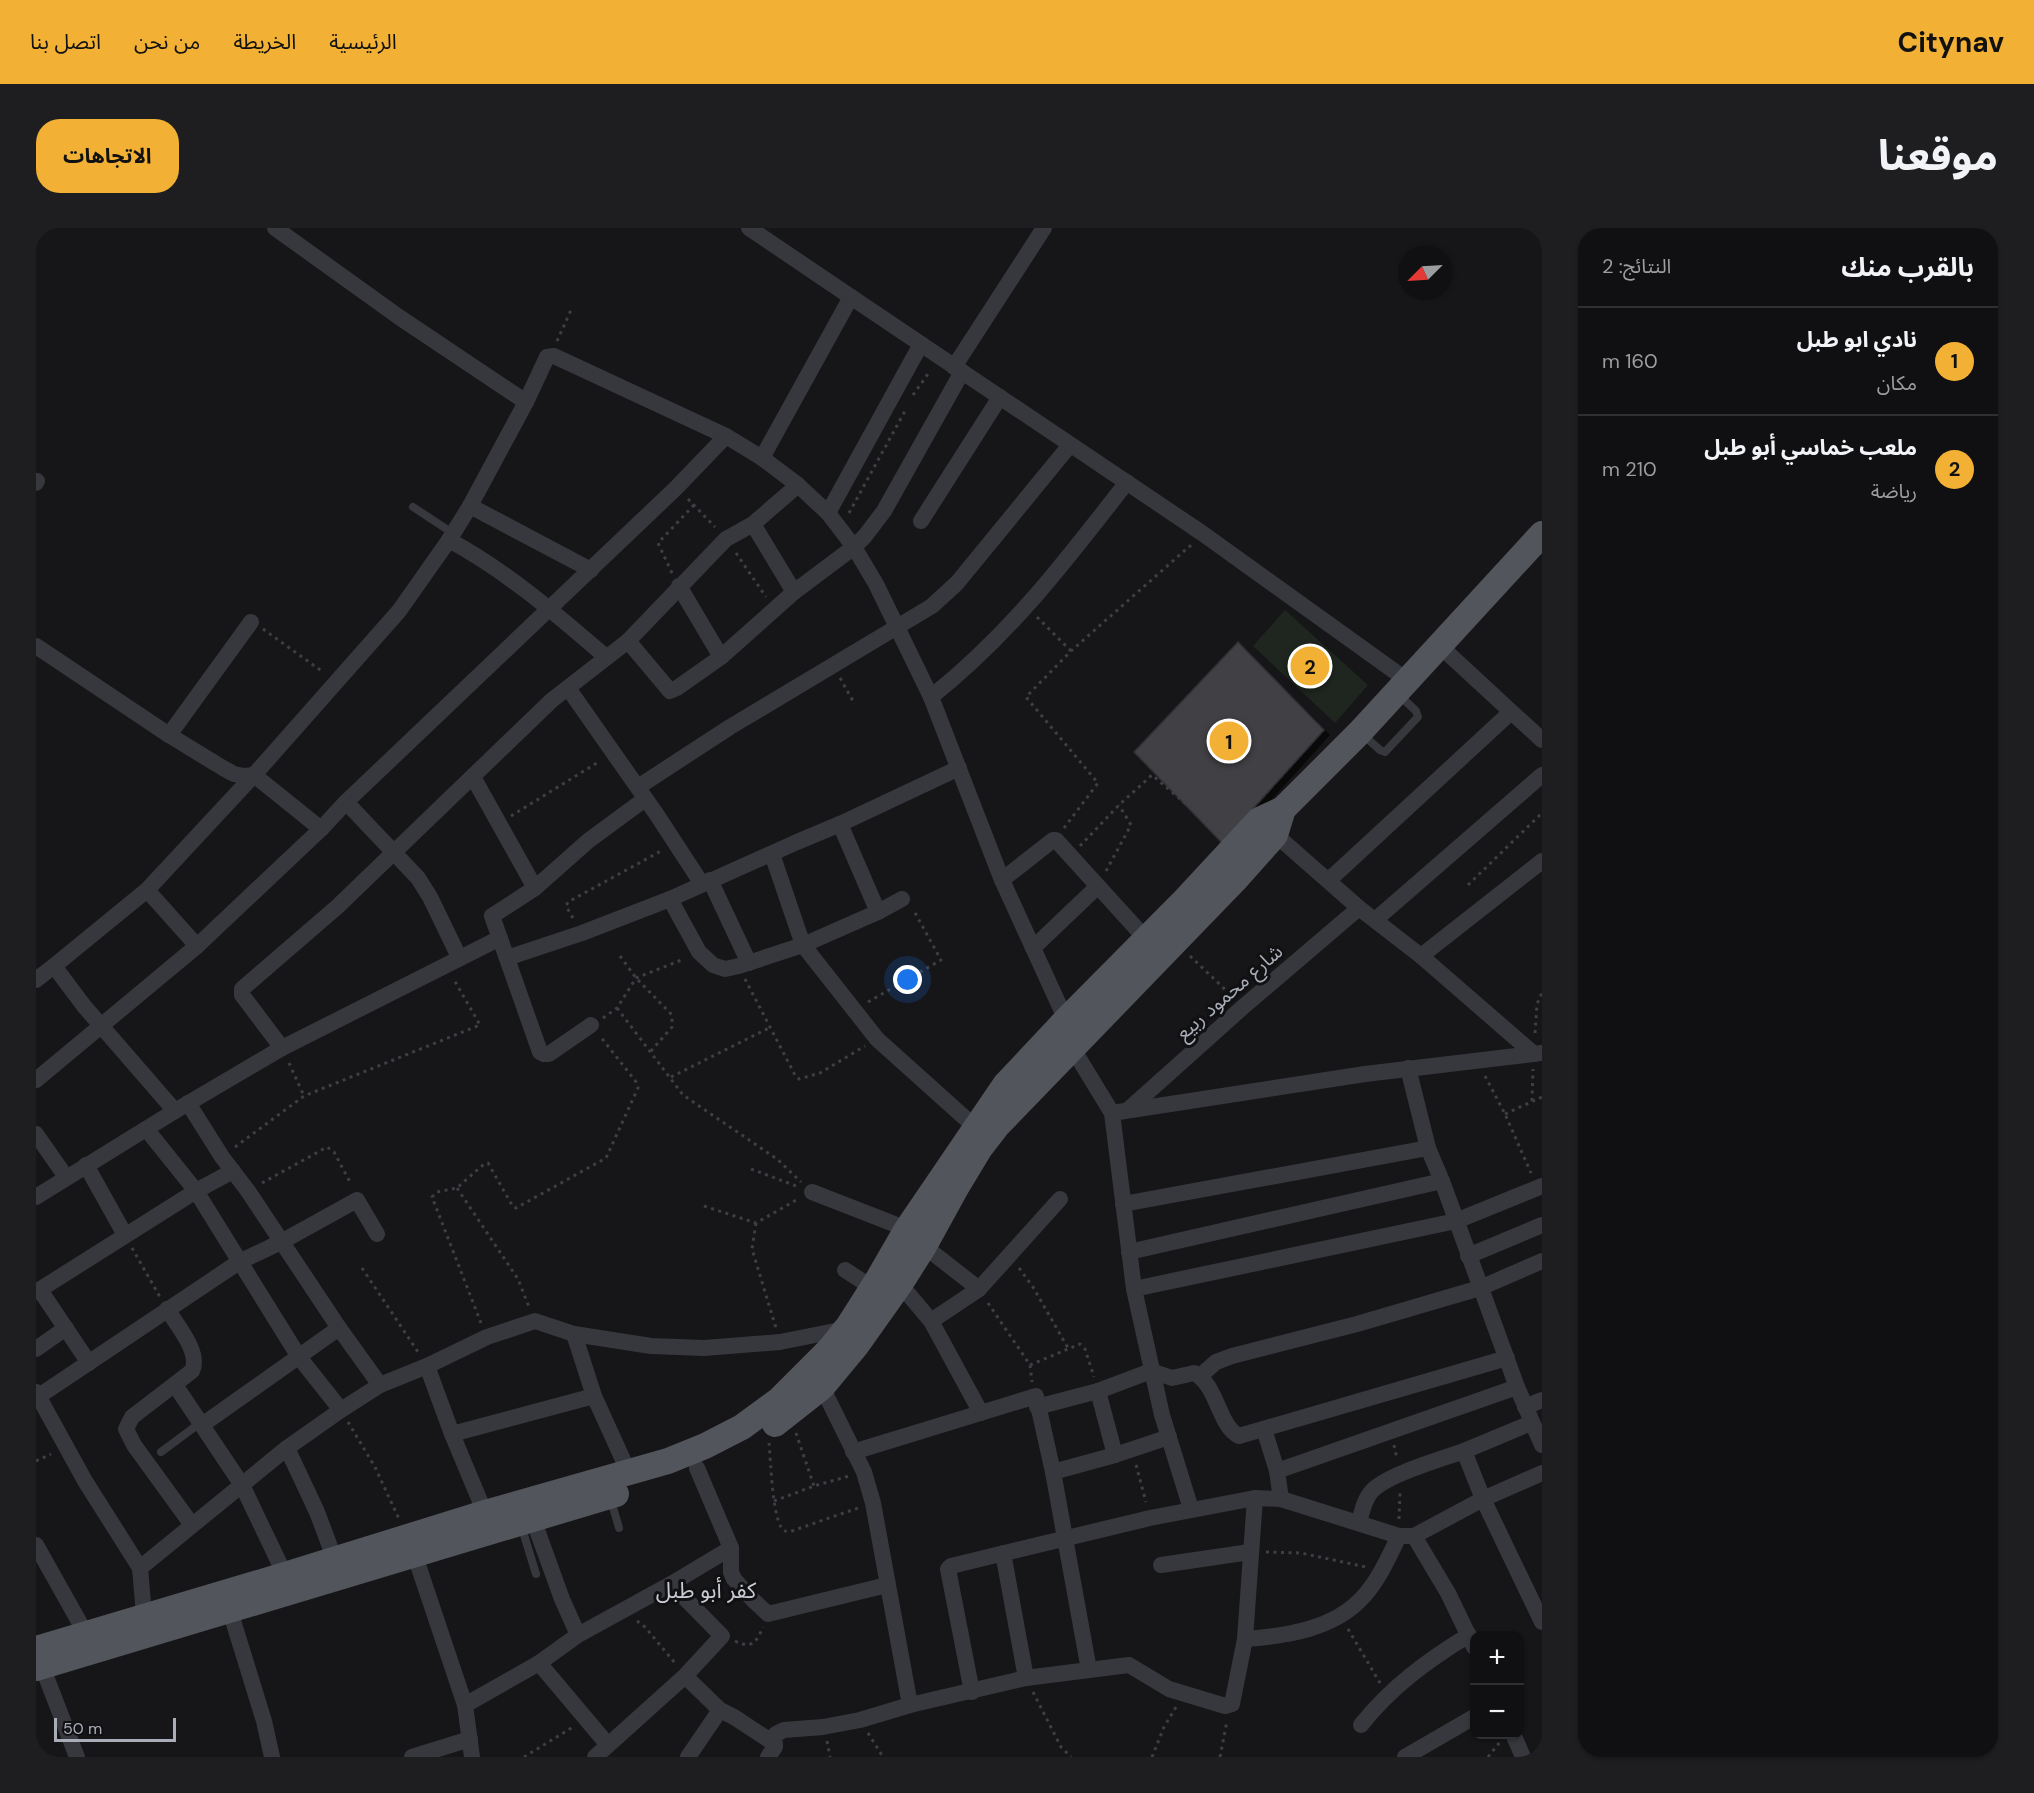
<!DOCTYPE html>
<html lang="ar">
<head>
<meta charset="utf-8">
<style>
  :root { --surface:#101012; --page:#1e1e20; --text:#f1f3f6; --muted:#9c9d9f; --line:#303032; --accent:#f2b134 }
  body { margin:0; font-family:"DM Sans","Noto Sans Arabic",sans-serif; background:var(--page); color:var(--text); direction:rtl }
  .controls { position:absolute; right:18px; bottom:18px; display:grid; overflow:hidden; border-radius:12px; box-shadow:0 2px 4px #0004 }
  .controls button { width:54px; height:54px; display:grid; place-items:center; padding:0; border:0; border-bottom:2px solid var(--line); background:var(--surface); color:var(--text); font:30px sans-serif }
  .compass { position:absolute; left:1362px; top:18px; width:54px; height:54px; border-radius:50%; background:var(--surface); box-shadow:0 2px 4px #0004; rotate:246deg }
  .scale { position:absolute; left:18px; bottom:15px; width:122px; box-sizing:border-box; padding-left:6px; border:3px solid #a8adb8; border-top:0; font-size:16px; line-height:21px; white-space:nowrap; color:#a8adb8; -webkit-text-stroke:4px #111113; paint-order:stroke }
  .you { position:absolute; left:872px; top:752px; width:21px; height:21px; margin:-15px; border:4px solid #fff; border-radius:50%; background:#1a73e8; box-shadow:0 0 0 9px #1a73e833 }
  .badge { display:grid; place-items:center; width:39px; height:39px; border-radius:50%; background:var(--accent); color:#111; font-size:20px; font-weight:700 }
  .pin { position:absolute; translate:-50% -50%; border:3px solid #fff; box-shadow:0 2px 6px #0006 }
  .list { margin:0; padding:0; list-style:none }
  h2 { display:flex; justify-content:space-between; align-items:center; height:78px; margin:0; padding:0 24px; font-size:26px }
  h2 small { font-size:20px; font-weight:400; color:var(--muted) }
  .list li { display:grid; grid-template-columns:39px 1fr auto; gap:18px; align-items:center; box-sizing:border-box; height:108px; padding:0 24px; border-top:2px solid var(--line) }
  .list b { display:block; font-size:22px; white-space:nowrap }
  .list p { margin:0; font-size:20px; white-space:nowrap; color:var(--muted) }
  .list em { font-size:20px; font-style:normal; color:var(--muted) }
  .map { position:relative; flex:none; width:1506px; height:1529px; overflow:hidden; direction:ltr; border-radius:24px }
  header { display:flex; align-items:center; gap:36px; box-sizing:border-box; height:84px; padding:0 30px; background:var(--accent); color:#111 }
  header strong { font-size:28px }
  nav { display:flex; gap:33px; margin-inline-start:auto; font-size:21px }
  .intro { display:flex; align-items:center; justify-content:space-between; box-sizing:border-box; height:144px; padding:0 36px }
  h1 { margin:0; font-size:42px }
  .button { padding:15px 27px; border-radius:24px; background:var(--accent); color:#111; font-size:21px; font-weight:700 }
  main { display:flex; gap:36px; padding:0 36px }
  aside { flex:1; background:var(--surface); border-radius:24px; box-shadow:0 2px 4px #0004 }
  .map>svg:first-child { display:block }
</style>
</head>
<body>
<header>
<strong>Citynav</strong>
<nav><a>الرئيسية</a><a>الخريطة</a><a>من نحن</a><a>اتصل بنا</a></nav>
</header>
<div class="intro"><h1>موقعنا</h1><a class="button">الاتجاهات</a></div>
<main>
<aside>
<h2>بالقرب منك<small>النتائج: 2</small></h2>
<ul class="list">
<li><span class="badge">1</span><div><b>نادي ابو طبل</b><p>مكان</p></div><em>160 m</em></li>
<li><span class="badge">2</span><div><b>ملعب خماسي أبو طبل</b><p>رياضة</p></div><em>210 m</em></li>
</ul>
</aside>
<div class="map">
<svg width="1506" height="1529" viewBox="0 0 1506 1529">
  <defs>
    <filter id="shadow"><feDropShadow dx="5" dy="5" stdDeviation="0" flood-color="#0009"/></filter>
  </defs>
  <rect width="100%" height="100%" fill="#161618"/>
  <polygon fill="#1e261f" points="1249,382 1332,457 1299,495 1217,418"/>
  <polygon fill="#404145" stroke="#303034" stroke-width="1.5" filter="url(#shadow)" points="1202,414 1288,502 1186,615 1098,524"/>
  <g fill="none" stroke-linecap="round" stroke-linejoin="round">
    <g stroke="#3d3f44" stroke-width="3" stroke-dasharray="3 4.5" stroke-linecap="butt">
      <polyline points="521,113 536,80"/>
      <polyline points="877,167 894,143"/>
      <polyline points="652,271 679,299"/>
      <polyline points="813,285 869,183"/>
      <polyline points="700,325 730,369"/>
      <polyline points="636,345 622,315 658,277"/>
      <polyline points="1001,389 1035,423"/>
      <polyline points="227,401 287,444"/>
      <polyline points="804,450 817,473"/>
      <polyline points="475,588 564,533"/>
      <polyline points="1028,600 1062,555 990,469 1035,423 1155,317"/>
      <polyline points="1044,618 1083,577 1116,547 1185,606"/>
      <polyline points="1070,643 1095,597 1083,577"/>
      <polyline points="1432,657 1506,585"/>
      <polyline points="537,690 530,678 532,674 625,623"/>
      <polyline points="584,728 600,750 636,787 636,799 615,823"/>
      <polyline points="1154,728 1197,769"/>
      <polyline points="709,751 760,849 763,851 784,845 829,818"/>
      <polyline points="832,774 905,732 877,681"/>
      <polyline points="581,780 647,867 741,931 765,954"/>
      <polyline points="567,790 581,780 600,750 648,731"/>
      <polyline points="1499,805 1501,776 1506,765"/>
      <polyline points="253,835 268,868"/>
      <polyline points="1449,848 1469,886 1495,945"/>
      <polyline points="635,849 733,800"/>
      <polyline points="1496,873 1497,841"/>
      <polyline points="1469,886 1506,869"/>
      <polyline points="199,919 268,868 444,797 417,750"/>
      <polyline points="715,941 763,959"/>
      <polyline points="226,955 291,919 298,924 315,956"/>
      <polyline points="421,960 482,1051 493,1079"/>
      <polyline points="668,978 720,995 762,971"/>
      <polyline points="720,995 716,1021 740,1100"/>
      <polyline points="96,1020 124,1069"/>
      <polyline points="326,1040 382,1124"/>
      <polyline points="983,1040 997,1059 1032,1120"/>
      <polyline points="952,1075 994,1137 996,1154"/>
      <polyline points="445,1095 396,969 401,964 421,960 448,936 452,935 477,979 480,980 570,930 602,860 601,855 564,808"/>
      <polyline points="994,1137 1044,1116 1049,1121 1058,1149"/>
      <polyline points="312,1194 339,1239 363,1291"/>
      <polyline points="760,1205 778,1258"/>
      <path d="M 733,1215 C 735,1235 736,1283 745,1299 C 747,1303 749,1303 753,1304 L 822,1280"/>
      <polyline points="1358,1217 1361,1231"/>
      <polyline points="0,1233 15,1226"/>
      <polyline points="1100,1237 1110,1274"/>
      <polyline points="738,1273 778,1258 813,1248"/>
      <polyline points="1363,1291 1364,1264"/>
      <polyline points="1230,1324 1265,1325 1330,1339"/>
      <polyline points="601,1393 609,1399 639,1435"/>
      <polyline points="1312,1401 1344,1455"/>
      <path d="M 699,1413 C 716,1421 720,1415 727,1399"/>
      <polyline points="997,1464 1025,1519 1035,1529"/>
      <polyline points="832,1505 847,1529"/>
      <polyline points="791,1513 794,1529"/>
      <polyline points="488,1529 537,1499"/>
      <polyline points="1116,1529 1128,1499 1140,1479"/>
      <polyline points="1184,1529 1191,1493"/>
      <polyline points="1452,1529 1464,1514"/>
    </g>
    <g stroke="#37383d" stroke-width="8">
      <polyline points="377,279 418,306"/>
      <polyline points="1326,506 1344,522 1349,524 1380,491 1382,489 1380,483 1363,467"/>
      <polyline points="125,1224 164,1195"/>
      <polyline points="574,1269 583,1300"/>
      <polyline points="485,1297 500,1346"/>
    </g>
    <g stroke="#37383d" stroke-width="16">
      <polyline points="239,0 363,89 490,174"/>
      <polyline points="713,0 815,69"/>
      <polyline points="918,139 1008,0"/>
      <polyline points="0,255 1,253"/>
      <polyline points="434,278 555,342"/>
      <polyline points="792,285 885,116"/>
      <polyline points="885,293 964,169"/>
      <polyline points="717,296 758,364"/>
      <polyline points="413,312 434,278 490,174 511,129 518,128 690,208 726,230"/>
      <polyline points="643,358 685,429"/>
      <polyline points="592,413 634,463 641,460 685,429 758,364 818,319 829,308 848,283 926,144"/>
      <polyline points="0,418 133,507 187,540 198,546 208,548 218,547 285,601"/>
      <polyline points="1404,418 1506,512"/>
      <polyline points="532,460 621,587 666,656"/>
      <path d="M 895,469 C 975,405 1029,334 1091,254"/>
      <polyline points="133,507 215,394"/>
      <polyline points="437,549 499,660"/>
      <polyline points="602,559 694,499 896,378 921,355 1034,217"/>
      <polyline points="310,574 382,650 394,669 423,729"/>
      <polyline points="804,596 842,684"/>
      <polyline points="1233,601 1323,680 1385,728 1498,826"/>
      <polyline points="736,626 767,717 841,811 939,899"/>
      <polyline points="674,652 713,735"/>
      <polyline points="966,652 1017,612 1020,612 1110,711"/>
      <polyline points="1293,652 1475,484"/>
      <path d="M 111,662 L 218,547 L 363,383 L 413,312 C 472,344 520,386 570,429"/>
      <polyline points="634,671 663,724 677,737 689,741 703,738 767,717 842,684 866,671"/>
      <polyline points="1339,692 1506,547"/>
      <polyline points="997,720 1061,659"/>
      <polyline points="1385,728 1506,633"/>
      <polyline points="471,730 546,705 634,671 761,614 804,596 923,540"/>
      <polyline points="0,752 18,738"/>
      <polyline points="1030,792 966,652 895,469 840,356 818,319 792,285 762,257 726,230 815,69 1166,305 1372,453"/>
      <polyline points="555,797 513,826 508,826 504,824 456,688 499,660 552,613 609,571"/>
      <polyline points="246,820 206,767 206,761 301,679 516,472 592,413 690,311 717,296 762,257"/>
      <polyline points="1037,821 1076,885 1098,1061 1126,1187 1155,1281"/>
      <polyline points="1372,840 1392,920 1406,953 1481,1159 1506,1217"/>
      <polyline points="0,852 161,718 285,601 310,574 640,260 690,208"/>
      <polyline points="152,875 186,929 212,963 303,1100 344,1157"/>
      <polyline points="1093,881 1207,779 1323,680"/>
      <polyline points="139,883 48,778 18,738 111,662 161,718"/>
      <polyline points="1076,885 1329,846 1506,825"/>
      <polyline points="111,902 160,963 263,1129 305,1182"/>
      <polyline points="0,906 30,949"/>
      <polyline points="50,937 89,1007"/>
      <polyline points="776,964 871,1001"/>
      <polyline points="0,969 139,883 246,820 464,710"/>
      <polyline points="1087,976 1392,920"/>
      <polyline points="888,1018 943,1061"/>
      <polyline points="1093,1024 1406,953"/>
      <polyline points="1432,1028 1506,997"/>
      <polyline points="809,1042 837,1060"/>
      <polyline points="864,1056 895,1093 945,1185"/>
      <polyline points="1098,1061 1420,993 1506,958"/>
      <polyline points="4,1062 53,1135"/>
      <polyline points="0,1064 160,963 197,943"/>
      <path d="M 131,1081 C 141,1097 165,1125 156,1143 L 96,1189 L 90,1201 L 98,1217 L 156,1297"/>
      <polyline points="895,1093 943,1061 1024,971"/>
      <polyline points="538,1106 558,1168 593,1245"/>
      <polyline points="0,1121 30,1100"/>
      <polyline points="391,1138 416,1206 449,1285"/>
      <polyline points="1164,1148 1180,1134 1196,1128 1321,1096 1444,1060 1506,1033"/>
      <polyline points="139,1157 206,1257 249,1347"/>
      <polyline points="786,1159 828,1244 837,1275 874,1477"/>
      <polyline points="0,1164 49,1253 104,1340 108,1387"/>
      <polyline points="0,1170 203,1034 245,1014 321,972 341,1006"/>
      <path d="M 1001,1179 L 1062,1163 L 1115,1143 L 1136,1150 L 1158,1145 C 1182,1157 1182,1198 1203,1208 L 1471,1130"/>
      <polyline points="1489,1179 1506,1172"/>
      <polyline points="1495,1195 1428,1223 1447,1271 1506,1394"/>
      <polyline points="166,1197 303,1100"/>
      <polyline points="1228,1201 1241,1243"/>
      <polyline points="416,1206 558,1168"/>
      <polyline points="251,1220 281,1284 299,1332"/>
      <polyline points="1079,1227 1133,1209"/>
      <polyline points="661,1240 695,1320 695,1344 698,1351 717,1372 732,1386 851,1357"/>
      <polyline points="1017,1244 1079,1227 1062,1163"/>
      <polyline points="1245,1271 1241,1243 1481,1159"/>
      <polyline points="497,1291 526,1371 542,1407"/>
      <path d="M 1323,1294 C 1326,1284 1328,1272 1335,1264 C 1349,1247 1406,1231 1428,1223"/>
      <polyline points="1378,1308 1412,1365 1438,1419"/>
      <polyline points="0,1317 50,1406"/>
      <polyline points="967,1325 990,1450"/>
      <polyline points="379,1328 429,1477 436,1529"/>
      <polyline points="1125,1337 1214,1324"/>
      <polyline points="104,1340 251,1220 305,1182 344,1157 391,1138 451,1109 499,1093 538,1106 615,1118 668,1120 744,1114 809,1101"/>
      <polyline points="194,1383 228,1493 236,1529"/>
      <path d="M 1209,1411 C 1251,1408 1299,1401 1328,1368 C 1344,1350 1353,1328 1363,1308"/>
      <polyline points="503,1435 572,1517"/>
      <polyline points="6,1438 41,1529"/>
      <polyline points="1053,1442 1093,1437 1133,1461 1189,1478 1196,1476 1209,1411 1219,1270"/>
      <polyline points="649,1448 684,1482 698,1489 739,1516 739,1519 732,1529"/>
      <polyline points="936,1464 912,1341 915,1338 1114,1290 1219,1270 1245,1271 1363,1308 1378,1308 1447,1271 1506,1245"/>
      <polyline points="429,1477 503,1435 542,1407 635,1356 695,1320"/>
      <path d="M 1325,1497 C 1355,1459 1392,1432 1433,1407"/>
      <polyline points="1477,1506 1487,1529"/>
      <polyline points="734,1513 740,1506 748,1502 787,1499 824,1492 874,1477 990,1450 1053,1442 1017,1244 1000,1168 817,1224"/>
      <polyline points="376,1529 434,1511"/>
      <polyline points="559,1529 649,1448 686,1408 635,1356"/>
      <polyline points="652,1529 684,1482"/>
      <polyline points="1369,1529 1438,1489"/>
    </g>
    <g stroke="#53555c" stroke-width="26">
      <polyline points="739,1196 786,1159 820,1118 864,1056 888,1018 921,958 944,920 961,898 1198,653 1239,607 1247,581"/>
      <polyline points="0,1421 249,1347 449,1285 632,1233 669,1218 706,1199 743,1172 793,1122 813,1097 841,1053 871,1001 969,857 1030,792 1146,675 1223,592 1247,581 1324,504 1506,306"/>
      <polyline points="0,1440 580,1266"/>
    </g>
  </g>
  <g text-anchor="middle" stroke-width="6" stroke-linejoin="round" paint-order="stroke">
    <g font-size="20" fill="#a8adb8" stroke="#111113">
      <text transform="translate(1193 764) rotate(-41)" y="7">شارع محمود ربيع</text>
    </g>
    <g font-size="22" fill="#c9ccd4" stroke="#111113">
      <text x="670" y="1370">كفر أبو طبل</text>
    </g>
  </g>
</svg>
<div class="controls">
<button>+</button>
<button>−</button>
</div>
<svg class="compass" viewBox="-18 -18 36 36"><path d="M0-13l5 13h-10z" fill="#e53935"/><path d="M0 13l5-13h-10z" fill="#9c9d9f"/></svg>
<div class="scale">50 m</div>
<div class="you"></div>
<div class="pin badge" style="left:1193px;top:513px">1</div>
<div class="pin badge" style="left:1274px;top:438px">2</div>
</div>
</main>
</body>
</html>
